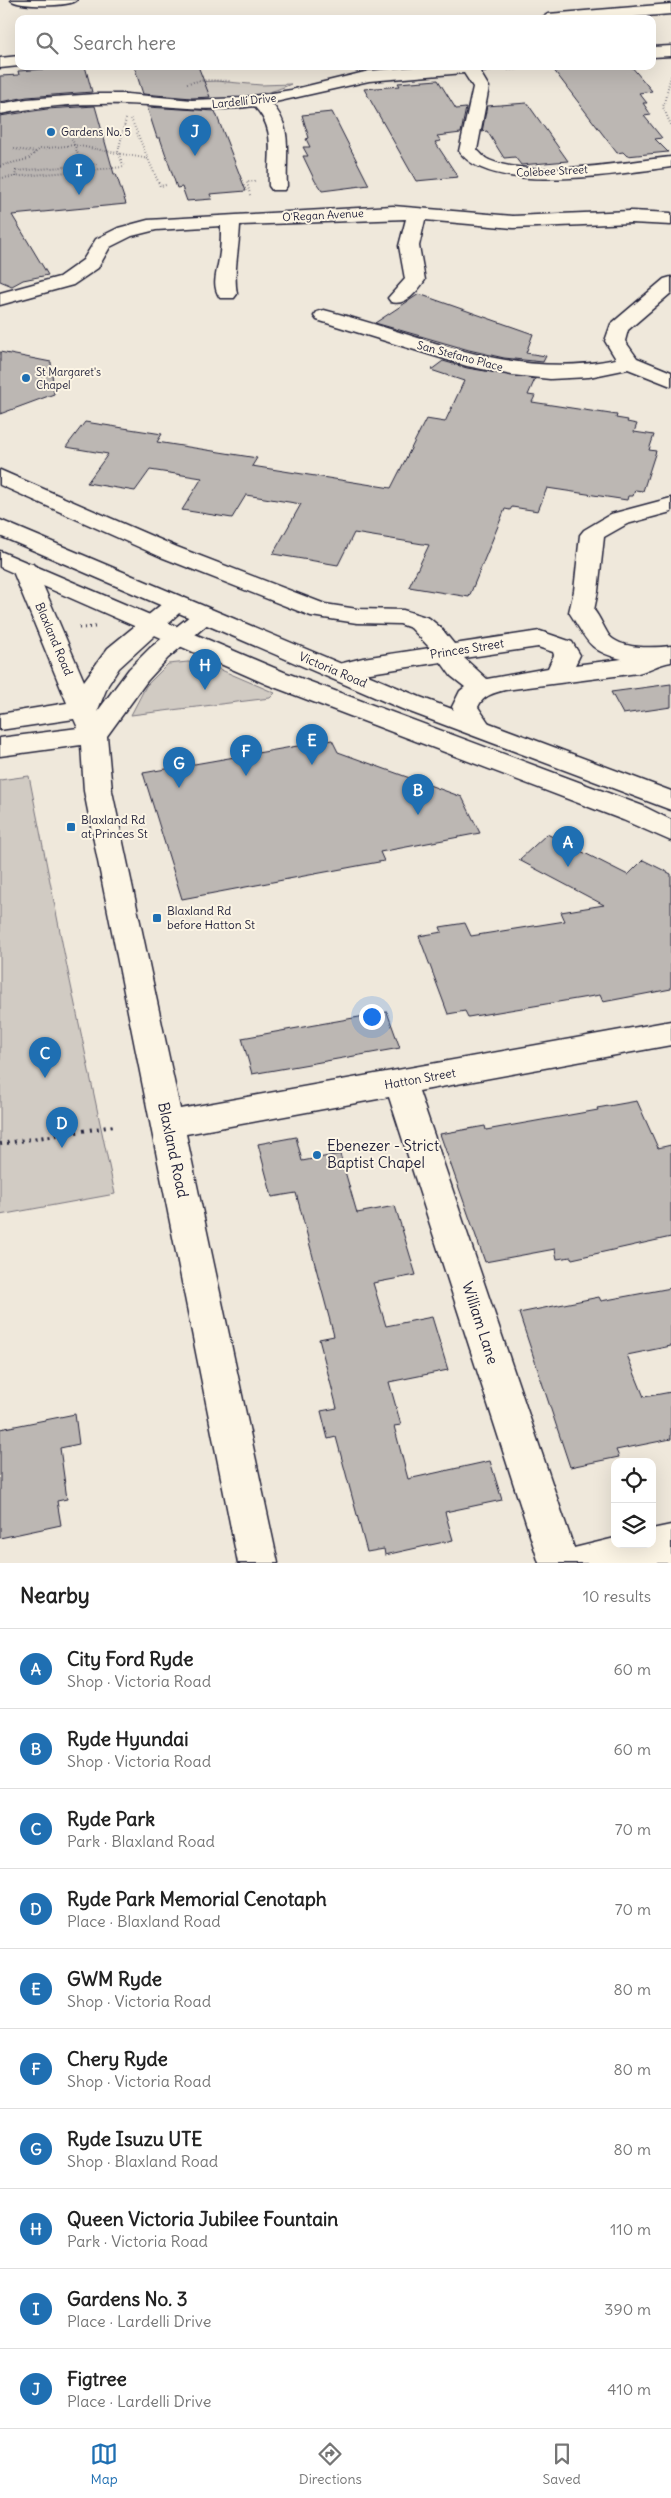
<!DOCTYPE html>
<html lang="en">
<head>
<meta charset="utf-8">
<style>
  :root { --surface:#fff; --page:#f2f2f2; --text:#222; --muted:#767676; --line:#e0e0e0; --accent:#1f6fb2 }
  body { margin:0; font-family:Delius,sans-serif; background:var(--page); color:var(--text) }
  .controls { position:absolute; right:15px; bottom:15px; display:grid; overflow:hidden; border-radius:10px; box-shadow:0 5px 20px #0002 }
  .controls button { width:45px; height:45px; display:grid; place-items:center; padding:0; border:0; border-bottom:1px solid var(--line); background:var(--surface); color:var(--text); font:25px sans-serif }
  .you { position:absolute; left:371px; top:1016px; width:18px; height:18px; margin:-12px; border:4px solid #fff; border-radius:50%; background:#1a73e8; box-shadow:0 0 0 8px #1a73e833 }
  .badge { display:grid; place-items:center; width:32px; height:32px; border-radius:50%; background:var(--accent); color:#fff; font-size:16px; font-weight:700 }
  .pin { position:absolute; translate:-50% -41px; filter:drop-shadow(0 1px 2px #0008) }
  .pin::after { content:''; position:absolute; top:26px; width:18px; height:15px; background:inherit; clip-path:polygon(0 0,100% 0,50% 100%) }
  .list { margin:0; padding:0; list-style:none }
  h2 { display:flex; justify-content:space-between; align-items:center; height:65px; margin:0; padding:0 20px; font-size:21px }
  h2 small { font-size:16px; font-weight:400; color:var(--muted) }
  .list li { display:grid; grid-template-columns:32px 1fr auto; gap:15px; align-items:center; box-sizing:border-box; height:80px; padding:0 20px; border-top:1px solid var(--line) }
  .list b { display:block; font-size:19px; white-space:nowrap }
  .list p { margin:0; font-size:16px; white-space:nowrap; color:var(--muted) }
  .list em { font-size:16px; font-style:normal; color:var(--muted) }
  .icon { flex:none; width:28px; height:28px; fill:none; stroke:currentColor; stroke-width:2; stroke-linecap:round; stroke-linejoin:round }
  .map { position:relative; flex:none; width:671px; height:1563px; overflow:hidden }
  .search { position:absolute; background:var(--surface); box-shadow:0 5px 20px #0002; left:15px; right:15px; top:15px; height:55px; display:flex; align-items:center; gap:12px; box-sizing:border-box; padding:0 18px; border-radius:10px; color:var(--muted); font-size:19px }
  .sheet { height:865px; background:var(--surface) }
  nav { display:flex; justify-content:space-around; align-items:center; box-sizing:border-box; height:70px; border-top:1px solid var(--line); background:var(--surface); font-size:14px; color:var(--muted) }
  nav a { display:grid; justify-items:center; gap:2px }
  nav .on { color:var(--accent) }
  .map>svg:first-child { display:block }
</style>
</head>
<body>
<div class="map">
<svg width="671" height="1563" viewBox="0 0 671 1563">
  <rect width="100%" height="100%" fill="#efe8db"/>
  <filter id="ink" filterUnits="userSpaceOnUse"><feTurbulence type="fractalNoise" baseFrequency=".02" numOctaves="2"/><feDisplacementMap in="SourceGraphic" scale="10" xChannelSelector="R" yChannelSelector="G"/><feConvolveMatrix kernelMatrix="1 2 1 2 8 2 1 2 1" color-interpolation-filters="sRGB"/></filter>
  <g filter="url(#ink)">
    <g fill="#d1cbc3" stroke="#7a767f">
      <path d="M 216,81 L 261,85 L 291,84 C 254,101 206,103 166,95 L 196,82 Z"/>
      <polygon points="188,662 212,666 275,693 270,698 131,715 146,686 168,664"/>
      <polygon points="29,776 66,962 115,1194 0,1215 0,780"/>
    </g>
    <g fill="#bcb7b3" stroke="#22223b">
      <polygon points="85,66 92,92 27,97 0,102 0,76 19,75 18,71"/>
      <polygon points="134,66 198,66 210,97 192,98 143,94"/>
      <polygon points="588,66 631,66 652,91 639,93 647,103 643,103 651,115 644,116 662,138 655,139 668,152 627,156 623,152 617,153 553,69"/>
      <polygon points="438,80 456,109 466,108 461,133 437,136 441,141 435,142 458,177 416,181 364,89 400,86 398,83"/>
      <polygon points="527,103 568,161 521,165 515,157 504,158 487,131 482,132 487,106"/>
      <polygon points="95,106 114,174 116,174 126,204 12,215 48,275 23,280 12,286 0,281 0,116 47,109"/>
      <polygon points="147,107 215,111 246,191 210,194 212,199 187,201 182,187 177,188 160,138 157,138"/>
      <polygon points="332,112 369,185 322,191 315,181 303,156 308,156 303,147 310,147 306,139 309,138 302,115"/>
      <polygon points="419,294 533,334 526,353 546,356 543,362 504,358 469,350 375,323"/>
      <polygon points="0,352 51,362 54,394 0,414"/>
      <polygon points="443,361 467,368 535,379 528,395 535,396 532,402 617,415 616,418 628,420 627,422 637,424 634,432 654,435 649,450 656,451 643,491 635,490 633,496 628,496 627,500 547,488 538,511 512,507 510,510 505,509 469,597 409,587 429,545 354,533 338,565 273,554 301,504 246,495 232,518 182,510 202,478 150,470 135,491 87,483 108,454 66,447 85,422 162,434 157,442 257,458 252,466 391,488 426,419 445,422 464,381 431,370"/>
      <polygon points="671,684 671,707 623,714 611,692"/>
      <polygon points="332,740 338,752 462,797 480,833 380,852 384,861 182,899 143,773"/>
      <polygon points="547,834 628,875 643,860 671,874 671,989 603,1002 600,995 468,1017 465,1011 448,1014 419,936 442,932 440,927 465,923 471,936 565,921 561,912 604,905 519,860"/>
      <polygon points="387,1012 400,1048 252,1074 242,1038"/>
      <polygon points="637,1101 658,1148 671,1145 671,1237 572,1259 571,1257 557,1259 555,1249 485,1262 440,1134 485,1126 486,1130 598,1110 597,1108"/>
      <polygon points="296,1137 302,1161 340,1154 357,1213 395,1206 416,1275 373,1283 386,1326 432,1317 448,1370 389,1382 401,1425 394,1426 408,1479 490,1461 502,1500 445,1512 453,1540 385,1555 384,1549 367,1552 336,1437 328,1439 321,1411 337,1408 319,1339 334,1336 296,1193 272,1197 258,1144"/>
      <polygon points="671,1288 671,1346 627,1355 644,1397 671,1392 671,1439 616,1450 619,1457 570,1467 519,1313 599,1297 601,1301"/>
      <polygon points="75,1414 79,1444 60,1448 67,1499 57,1501 61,1525 0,1538 0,1429"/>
    </g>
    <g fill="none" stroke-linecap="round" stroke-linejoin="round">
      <defs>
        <g id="minor">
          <path d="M 11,0 L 77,0 C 71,7 17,7 11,0 Z"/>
          <polygon points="671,4 671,14 608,19 540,19 548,14"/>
          <polygon points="671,46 671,56 652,57 652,47"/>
          <polygon points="19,56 19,66 0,68 0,58"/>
          <path d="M 426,66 L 495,66 L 493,69 L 480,72 L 489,87 L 477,150 C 481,153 484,158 489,160 C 532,179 623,162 671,157 L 671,167 C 622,173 491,197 459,151 L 473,87 L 464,73 L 369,81 L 271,103 C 294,127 285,156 287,186 L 284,190 L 272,190 L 269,186 C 267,155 278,131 254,106 C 209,113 170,105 125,104 C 84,103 41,106 0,114 L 0,104 L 27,99 L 96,94 L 127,94 L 192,100 L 241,98 L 291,90 L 369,71 Z"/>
          <path d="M 393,206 L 513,216 L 631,211 L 671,213 L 671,225 L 631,223 L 513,228 L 425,220 L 419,246 L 425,280 C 417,292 406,306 391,302 L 388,298 L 405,279 L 399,246 L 406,219 L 240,225 C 239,249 233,272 237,294 L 234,298 L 220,298 C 211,285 217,273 219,259 C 221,249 221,237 221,226 L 156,230 L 132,236 L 110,247 L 98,268 L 73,285 L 0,305 L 0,293 L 59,277 L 83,260 L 96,239 L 118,228 L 148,220 Z"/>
          <path d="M 671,277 L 671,293 L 628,330 L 625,341 L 637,358 L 671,372 L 671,386 L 628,369 L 589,377 L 550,379 L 512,375 L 467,366 L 317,320 L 314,316 L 317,312 L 324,310 C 423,335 512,381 616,359 L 605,341 L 611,324 L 664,279 Z"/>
          <path d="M 0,470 L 177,547 L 325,604 L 357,609 L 403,610 L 429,618 L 441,628 L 454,644 L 540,631 L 572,642 L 580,655 L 575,665 L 622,659 C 587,651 587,639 569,612 L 574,591 L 580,535 L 584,530 L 611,514 L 671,498 L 671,512 L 627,524 L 604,537 L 598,591 L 594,610 C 600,618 603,626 608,634 C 619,650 654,648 671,646 L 671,662 C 658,664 650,670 638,673 L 505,690 C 494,693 483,695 478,707 L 492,728 L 488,734 L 479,736 L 470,734 L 452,707 L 460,691 L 465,687 L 451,676 L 441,662 L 364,674 L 340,680 L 331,678 L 327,672 L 331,666 L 363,658 L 430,648 L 411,628 L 400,624 L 357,623 L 311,616 L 161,557 L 0,485 ZM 538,647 L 553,652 L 554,655 L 548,668 L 487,679 L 464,658 Z"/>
          <polygon points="24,562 33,564 36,569 84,681 108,648 168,599 177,597 186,599 189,604 119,668 108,685 97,712 129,669 150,648 196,611 205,609 214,611 217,616 168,658 147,681 107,736 112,791 180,1109 671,1021 671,1045 419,1091 574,1548 615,1538 615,1544 652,1544 652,1529 671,1525 671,1563 539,1563 389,1097 186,1134 278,1563 238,1563 84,791 81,745 0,756 0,738 78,728 74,719 0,730 0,714 67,703 12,569 15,564"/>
        </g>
        <g id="highway">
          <polygon points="0,520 420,697 671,791 671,810 402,709 0,536"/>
          <polygon points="0,551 284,672 643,806 671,820 671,841 623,820 266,684 0,567"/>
        </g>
      </defs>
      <use href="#minor" stroke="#22223b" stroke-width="3"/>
      <use href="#highway" stroke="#22223b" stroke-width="3"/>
      <g stroke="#22223b" stroke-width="2" stroke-dasharray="0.5 2.5" stroke-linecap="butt">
        <polyline points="508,70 550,66"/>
        <polyline points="671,76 663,107 671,125"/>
        <polyline points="187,83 206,80 230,81"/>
        <polyline points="131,119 160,186 166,185"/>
        <polyline points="72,139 86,175"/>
        <polyline points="14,149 36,152"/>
        <polyline points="0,166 28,159 40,149 74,145 149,159"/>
        <polyline points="15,177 16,171 97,164"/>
        <polyline points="0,178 124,167 118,152 126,119"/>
        <polyline points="250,195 247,182 255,181"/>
      </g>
      <polyline stroke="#22223b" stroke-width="3" stroke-dasharray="1 4" stroke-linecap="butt" points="79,628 96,627"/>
      <polyline stroke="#22223b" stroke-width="4" stroke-dasharray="2 5" stroke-linecap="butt" points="0,1144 114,1126"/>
      <use href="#minor" fill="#fcf5e5" fill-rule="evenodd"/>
      <use href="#highway" fill="#fcf5e5" fill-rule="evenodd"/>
    </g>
  </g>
  <g fill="#1f6fb2" stroke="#fcf5e5" stroke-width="2">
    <circle cx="51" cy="132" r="5"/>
    <circle cx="26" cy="378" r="5"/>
    <rect x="66" y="822" width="10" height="10" rx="2.5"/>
    <rect x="152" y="913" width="10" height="10" rx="2.5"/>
    <circle cx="317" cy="1155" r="5"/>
  </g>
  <g text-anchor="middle" stroke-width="4" stroke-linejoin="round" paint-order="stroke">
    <g font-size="11" fill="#22223b" stroke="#fcf5e5">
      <text transform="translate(244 101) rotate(-6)" y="4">Lardelli Drive</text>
      <text transform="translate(552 171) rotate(-3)" y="4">Colebee Street</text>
      <text transform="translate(323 215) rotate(-3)" y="4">O'Regan Avenue</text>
      <text transform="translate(460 356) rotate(15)" y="4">San Stefano Place</text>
    </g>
    <g font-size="11" fill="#22223b" stroke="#fcf5e5" text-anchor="start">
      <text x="61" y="136">Gardens No. 5</text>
      <text x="36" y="376">St Margaret's<tspan x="36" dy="13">Chapel</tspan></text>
    </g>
    <g font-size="12" fill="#22223b" stroke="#fcf5e5">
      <text transform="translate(54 639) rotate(67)" y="4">Blaxland Road</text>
      <text transform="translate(467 649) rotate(-9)" y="4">Princes Street</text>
      <text transform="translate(333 670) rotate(23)" y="4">Victoria Road</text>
      <text transform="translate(420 1079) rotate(-10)" y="4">Hatton Street</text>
    </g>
    <g font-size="12" fill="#22223b" stroke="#fcf5e5" text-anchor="start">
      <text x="81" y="824">Blaxland Rd<tspan x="81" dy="14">at Princes St</tspan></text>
      <text x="167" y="915">Blaxland Rd<tspan x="167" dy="14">before Hatton St</tspan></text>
    </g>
    <g font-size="15" fill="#22223b" stroke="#fcf5e5" text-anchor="start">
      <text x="327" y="1151">Ebenezer - Strict<tspan x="327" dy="17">Baptist Chapel</tspan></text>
    </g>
    <g font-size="15" fill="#22223b" stroke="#fcf5e5">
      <text transform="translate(173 1150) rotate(78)" y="5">Blaxland Road</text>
      <text transform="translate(480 1323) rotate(72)" y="5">William Lane</text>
    </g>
  </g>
</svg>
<div class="controls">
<button><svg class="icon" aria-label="locate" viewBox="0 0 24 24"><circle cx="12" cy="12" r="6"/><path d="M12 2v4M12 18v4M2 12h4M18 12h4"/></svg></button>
<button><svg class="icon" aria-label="layers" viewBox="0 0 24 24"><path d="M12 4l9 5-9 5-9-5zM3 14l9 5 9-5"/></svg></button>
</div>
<div class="you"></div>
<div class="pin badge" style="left:568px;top:867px">A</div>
<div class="pin badge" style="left:418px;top:815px">B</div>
<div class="pin badge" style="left:45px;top:1078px">C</div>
<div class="pin badge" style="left:62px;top:1148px">D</div>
<div class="pin badge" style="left:312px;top:765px">E</div>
<div class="pin badge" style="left:246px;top:776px">F</div>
<div class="pin badge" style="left:179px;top:788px">G</div>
<div class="pin badge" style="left:205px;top:690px">H</div>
<div class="pin badge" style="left:79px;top:195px">I</div>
<div class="pin badge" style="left:195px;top:156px">J</div>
<div class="search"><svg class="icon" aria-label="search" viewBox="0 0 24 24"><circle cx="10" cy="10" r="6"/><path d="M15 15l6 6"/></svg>Search here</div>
</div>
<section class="sheet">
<h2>Nearby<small>10 results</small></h2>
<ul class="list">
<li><span class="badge">A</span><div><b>City Ford Ryde</b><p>Shop · Victoria Road</p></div><em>60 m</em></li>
<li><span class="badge">B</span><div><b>Ryde Hyundai</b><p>Shop · Victoria Road</p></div><em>60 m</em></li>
<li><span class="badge">C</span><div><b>Ryde Park</b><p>Park · Blaxland Road</p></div><em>70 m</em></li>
<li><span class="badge">D</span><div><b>Ryde Park Memorial Cenotaph</b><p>Place · Blaxland Road</p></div><em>70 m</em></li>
<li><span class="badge">E</span><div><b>GWM Ryde</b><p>Shop · Victoria Road</p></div><em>80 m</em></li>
<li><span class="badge">F</span><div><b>Chery Ryde</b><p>Shop · Victoria Road</p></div><em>80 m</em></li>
<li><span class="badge">G</span><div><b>Ryde Isuzu UTE</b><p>Shop · Blaxland Road</p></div><em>80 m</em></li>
<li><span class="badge">H</span><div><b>Queen Victoria Jubilee Fountain</b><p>Park · Victoria Road</p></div><em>110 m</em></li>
<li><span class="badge">I</span><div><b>Gardens No. 3</b><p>Place · Lardelli Drive</p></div><em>390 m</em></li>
<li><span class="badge">J</span><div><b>Figtree</b><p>Place · Lardelli Drive</p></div><em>410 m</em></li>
</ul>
</section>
<nav>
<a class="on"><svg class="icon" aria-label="map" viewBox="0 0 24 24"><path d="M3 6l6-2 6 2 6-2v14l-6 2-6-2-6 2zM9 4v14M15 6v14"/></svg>Map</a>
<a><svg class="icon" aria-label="directions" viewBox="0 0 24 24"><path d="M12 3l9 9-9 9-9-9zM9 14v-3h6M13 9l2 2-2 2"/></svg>Directions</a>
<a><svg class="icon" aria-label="saved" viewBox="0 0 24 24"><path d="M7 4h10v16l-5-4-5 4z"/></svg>Saved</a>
</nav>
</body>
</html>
